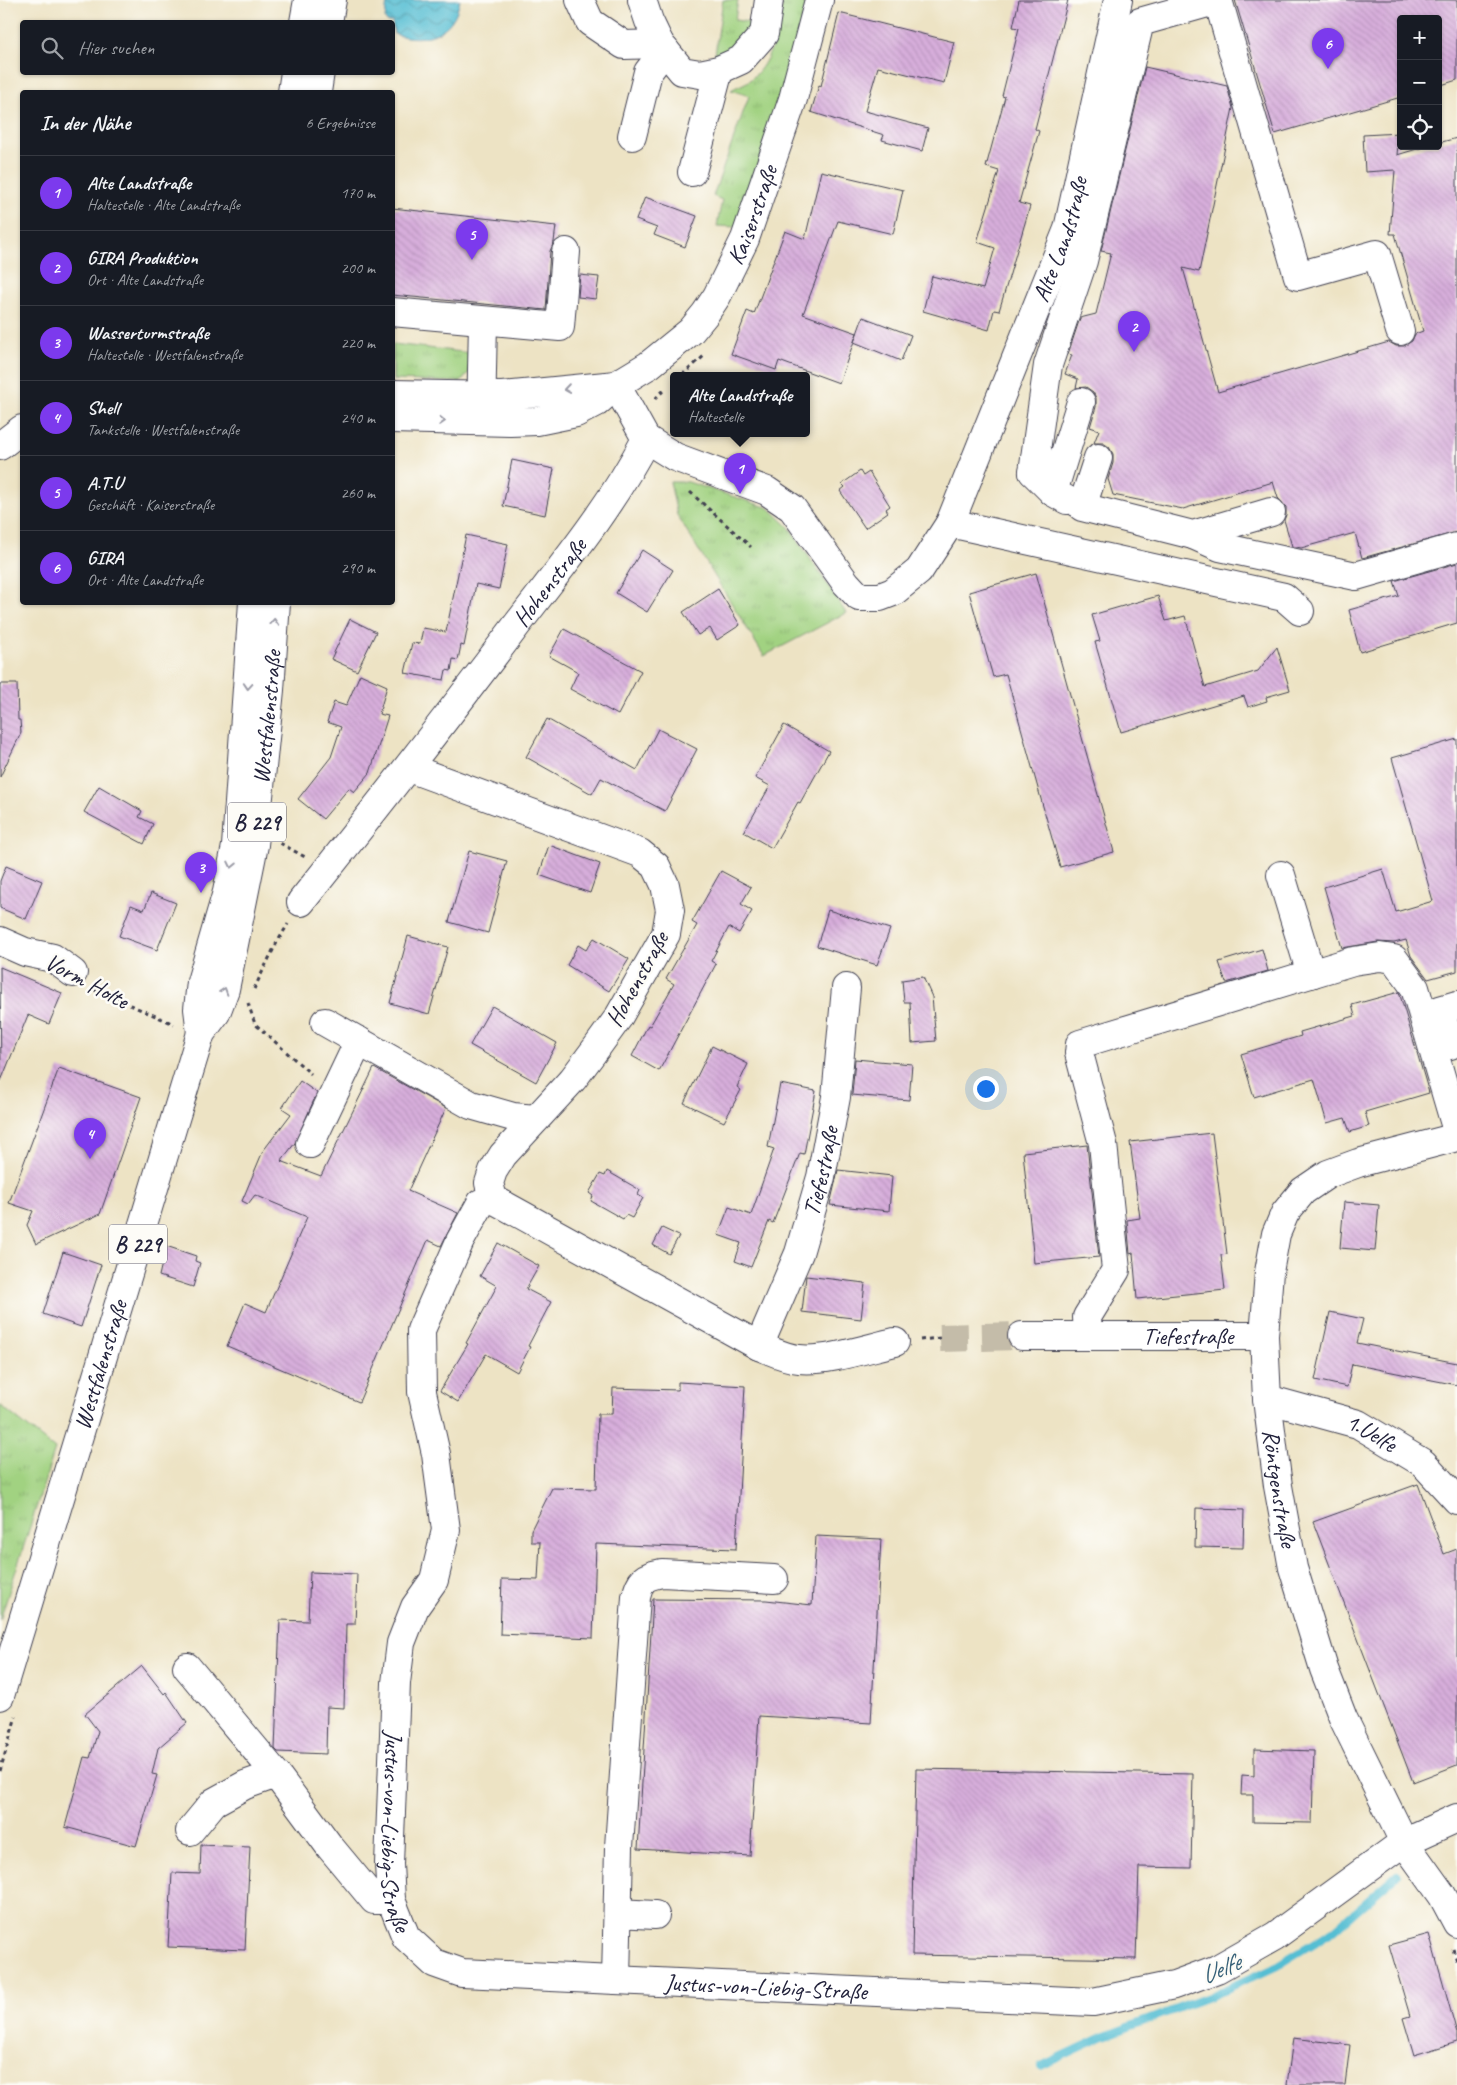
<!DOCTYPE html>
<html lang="de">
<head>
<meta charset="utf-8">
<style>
  :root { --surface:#171b24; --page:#20242c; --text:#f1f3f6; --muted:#9ea1a6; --line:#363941; --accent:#7c3aed }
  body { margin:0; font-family:Caveat,sans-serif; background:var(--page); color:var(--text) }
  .controls { position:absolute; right:15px; top:15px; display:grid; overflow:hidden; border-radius:5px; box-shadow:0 1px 4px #0004 }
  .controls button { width:45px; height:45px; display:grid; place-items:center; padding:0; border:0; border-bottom:1px solid var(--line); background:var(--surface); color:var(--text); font:25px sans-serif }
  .you { position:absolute; left:985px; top:1088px; width:18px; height:18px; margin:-12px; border:4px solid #fff; border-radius:50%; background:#1a73e8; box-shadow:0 0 0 8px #1a73e833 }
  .badge { display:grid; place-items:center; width:32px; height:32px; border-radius:50%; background:var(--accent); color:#fff; font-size:16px; font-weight:700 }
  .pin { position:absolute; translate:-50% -41px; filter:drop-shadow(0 1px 2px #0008) }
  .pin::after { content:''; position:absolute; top:26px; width:18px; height:15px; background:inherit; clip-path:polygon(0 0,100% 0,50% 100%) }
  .popup { position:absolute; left:670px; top:372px; width:140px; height:65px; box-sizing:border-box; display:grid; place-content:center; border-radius:5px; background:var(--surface); filter:drop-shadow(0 1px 4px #0005); font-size:16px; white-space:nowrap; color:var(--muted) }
  .popup b { font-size:19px; color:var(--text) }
  .popup::after { content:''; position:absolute; left:50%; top:100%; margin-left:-10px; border:10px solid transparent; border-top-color:var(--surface) }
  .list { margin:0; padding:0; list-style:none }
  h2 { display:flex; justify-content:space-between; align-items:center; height:65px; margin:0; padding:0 20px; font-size:21px }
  h2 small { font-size:16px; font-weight:400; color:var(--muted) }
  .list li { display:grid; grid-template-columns:32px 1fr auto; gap:15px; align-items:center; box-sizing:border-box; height:75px; padding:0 20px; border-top:1px solid var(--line) }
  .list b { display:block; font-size:19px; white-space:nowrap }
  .list p { margin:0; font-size:16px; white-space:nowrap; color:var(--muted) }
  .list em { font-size:16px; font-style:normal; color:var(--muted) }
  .icon { flex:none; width:28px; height:28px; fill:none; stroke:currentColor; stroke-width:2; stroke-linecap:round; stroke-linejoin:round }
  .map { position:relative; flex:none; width:1457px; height:2085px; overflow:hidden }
  .search { position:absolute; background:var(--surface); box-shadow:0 1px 4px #0004; left:20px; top:20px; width:375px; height:55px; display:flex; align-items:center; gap:12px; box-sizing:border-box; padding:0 18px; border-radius:5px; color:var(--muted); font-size:19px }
  .panel { position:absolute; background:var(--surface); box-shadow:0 1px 4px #0004; left:20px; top:90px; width:375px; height:515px; border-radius:5px }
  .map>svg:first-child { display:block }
</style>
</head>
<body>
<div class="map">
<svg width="1457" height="2085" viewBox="0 0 1457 2085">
  <defs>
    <pattern id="grass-tufts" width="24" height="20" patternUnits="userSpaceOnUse" patternTransform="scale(1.25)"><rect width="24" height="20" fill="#a1d281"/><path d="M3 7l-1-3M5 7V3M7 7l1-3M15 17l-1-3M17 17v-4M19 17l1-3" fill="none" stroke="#8ab470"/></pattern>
    <pattern id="water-waves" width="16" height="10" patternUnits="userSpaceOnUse" patternTransform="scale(1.25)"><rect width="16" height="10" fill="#55bed3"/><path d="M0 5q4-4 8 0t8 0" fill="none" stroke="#469aac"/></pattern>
    <pattern id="building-back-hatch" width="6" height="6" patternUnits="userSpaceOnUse" patternTransform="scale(1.25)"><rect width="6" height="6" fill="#d7aedb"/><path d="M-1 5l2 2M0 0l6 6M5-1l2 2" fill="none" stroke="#b895bd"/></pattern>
  </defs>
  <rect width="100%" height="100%" fill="#fdfcf7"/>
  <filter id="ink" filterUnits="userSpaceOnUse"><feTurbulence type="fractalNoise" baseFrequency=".02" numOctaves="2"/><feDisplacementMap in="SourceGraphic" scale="10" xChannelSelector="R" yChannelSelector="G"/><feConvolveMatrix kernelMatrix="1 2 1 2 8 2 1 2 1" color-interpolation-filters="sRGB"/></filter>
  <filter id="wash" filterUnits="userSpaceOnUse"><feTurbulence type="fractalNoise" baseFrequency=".0096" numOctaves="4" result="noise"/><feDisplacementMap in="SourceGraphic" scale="20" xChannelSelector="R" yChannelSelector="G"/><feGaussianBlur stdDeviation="1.12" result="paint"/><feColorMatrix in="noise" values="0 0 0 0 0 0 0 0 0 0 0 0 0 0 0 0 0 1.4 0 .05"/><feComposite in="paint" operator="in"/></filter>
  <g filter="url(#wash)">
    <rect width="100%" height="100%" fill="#ede3c4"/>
    <g fill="url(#grass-tufts)" stroke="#627a5e">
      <polygon points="723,0 738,0 735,20 754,23 741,55 716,62 715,54"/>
      <path d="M 783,0 L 807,0 C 789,77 763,152 737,227 L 717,226 L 722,200 L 713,196 L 749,96 L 731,90 C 737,86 746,84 751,79 C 773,61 778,27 783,0 Z"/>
      <polygon points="393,344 471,353 470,371 461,382 393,380"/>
      <polygon points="670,482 688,482 769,508 789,527 846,613 764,656 677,515"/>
      <polygon points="0,1405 55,1449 0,1620"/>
    </g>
    <path fill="url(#water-waves)" stroke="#3c7087" d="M 387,0 L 460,0 C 454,34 425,44 394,34 L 392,22 L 387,22 L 385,19 Z"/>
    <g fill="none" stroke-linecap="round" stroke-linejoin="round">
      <polyline stroke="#55bed3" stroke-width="8" points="1041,2066 1105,2036 1211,1996 1276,1966 1333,1931 1397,1875"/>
    </g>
    <g id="blocks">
      <g fill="url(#building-back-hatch)">
        <polygon points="1019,0 1068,0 1035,129 1039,131 1019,203 1030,206 999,311 994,310 989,330 923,311 932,276 983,289 995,248 977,242 999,171 986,167 1005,97 1002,96 1019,28 1013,27"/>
        <polygon points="1235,0 1457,0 1457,80 1438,86 1438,19 1401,19 1401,97 1275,134"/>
        <polygon points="839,13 954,42 944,83 878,67 865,111 928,128 922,151 882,140 884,135 811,112 819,85 821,86"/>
        <polygon points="1145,67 1227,86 1233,108 1199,272 1183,268 1218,392 1389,342 1396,346 1404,346 1412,341 1415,334 1423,331 1395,234 1390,234 1395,170 1365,172 1363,135 1399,133 1397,155 1427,146 1438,146 1438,143 1457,138 1457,532 1362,558 1355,533 1301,548 1292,546 1284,520 1286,515 1286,507 1278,498 1273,482 1183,509 1113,495 1108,479 1113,463 1113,454 1109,447 1103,443 1094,443 1099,430 1090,427 1096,407 1096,398 1093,392 1086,387 1076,388 1078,379 1065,374 1072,355 1068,354 1080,318 1096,314 1111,253 1101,251"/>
        <polygon points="821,171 903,190 893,234 838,221 803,314 857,333 839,383 779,361 776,370 731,354 747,311 754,314 785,231 805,239"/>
        <polygon points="645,197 697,216 685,247 654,235 657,228 636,220"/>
        <polygon points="392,208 556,226 554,242 550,251 546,310 392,295"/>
        <polygon points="580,275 599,277 596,299 578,297"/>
        <polygon points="863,317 911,335 901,361 854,342"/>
        <polygon points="512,460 554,469 545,515 503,506"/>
        <polygon points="860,471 863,476 869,472 890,506 886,509 888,512 865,528 840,491 845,487 842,484"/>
        <polygon points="466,535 508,544 499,589 476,584 464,646 461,645 458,660 453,659 451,671 446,670 444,680 405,673 412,643 420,644 423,628 446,632"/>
        <polygon points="642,550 673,570 647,612 616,593"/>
        <polygon points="1457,563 1457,623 1360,652 1349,610 1399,596 1394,581"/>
        <polygon points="1036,573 1114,852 1060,867 1006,674 993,677 969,592"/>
        <polygon points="718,589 740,625 717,640 710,628 698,635 683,612"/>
        <polygon points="1158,596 1166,621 1185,616 1205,687 1258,671 1277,647 1290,690 1266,697 1267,701 1248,707 1244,696 1121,732 1095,642 1100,641 1092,615"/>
        <polygon points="350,619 376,632 357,671 331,659"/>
        <polygon points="564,629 641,671 618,715 570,689 578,672 549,656"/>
        <polygon points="360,674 387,686 379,714 388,716 370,773 354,792 349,788 323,819 298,799 331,757 341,727 327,722 334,702 346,706"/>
        <polygon points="0,684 17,684 18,720 20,720 21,733 0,777"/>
        <polygon points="547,719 637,770 658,729 697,749 665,811 601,778 592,794 526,757"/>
        <polygon points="784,725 829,751 800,803 798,802 772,848 744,832 770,786 755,778"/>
        <polygon points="1457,739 1457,971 1428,979 1411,956 1406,940 1394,943 1378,942 1342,948 1324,887 1383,869 1396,912 1433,901 1392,758"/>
        <polygon points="99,786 142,811 139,817 153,824 144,844 84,812"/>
        <polygon points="549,845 600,864 590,893 539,875"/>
        <polygon points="469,851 507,861 488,933 449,922"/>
        <polygon points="6,866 42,881 26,919 0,908 0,881"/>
        <polygon points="721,871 751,887 741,904 752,911 739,933 729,927 711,961 716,964 659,1071 632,1056 648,1025 650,1026 674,984 666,979 697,925 692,922"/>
        <polygon points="151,893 176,903 157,950 119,936 131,905 144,910"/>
        <polygon points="828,910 890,929 877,965 817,946"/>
        <polygon points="408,936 448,947 429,1014 390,1003"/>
        <polygon points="594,938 629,959 609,991 567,965 578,945 586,950"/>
        <polygon points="1262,949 1268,971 1226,983 1219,962"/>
        <polygon points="0,967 62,993 49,1024 28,1015 1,1081"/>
        <polygon points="923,977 932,997 936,1041 912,1043 910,1002 904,1002 902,980"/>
        <polygon points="1399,992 1429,1093 1365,1112 1369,1126 1350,1132 1345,1118 1327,1123 1314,1079 1254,1097 1241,1054 1301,1036 1300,1032 1355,1016 1352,1005"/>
        <polygon points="492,1006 557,1043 536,1082 470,1045"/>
        <polygon points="712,1046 748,1064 737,1087 741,1090 724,1122 684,1103"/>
        <polygon points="855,1059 912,1064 909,1100 852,1095"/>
        <polygon points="59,1068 141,1097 100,1214 36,1244 27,1225 33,1211 9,1203"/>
        <polygon points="374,1068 446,1108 408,1191 458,1213 441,1246 428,1240 359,1402 227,1346 245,1303 266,1312 307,1217 255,1195 248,1204 242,1201 263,1151 291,1114 282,1108 300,1081 317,1093 295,1143 281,1161 321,1176"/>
        <polygon points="780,1084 816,1091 804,1154 800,1153 773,1223 769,1221 751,1267 735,1261 741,1243 718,1235 729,1207 751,1215 774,1149 768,1147"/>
        <polygon points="1212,1133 1227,1254 1221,1255 1225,1290 1137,1299 1133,1253 1130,1254 1127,1220 1140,1218 1130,1142"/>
        <polygon points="1087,1145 1099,1257 1034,1263 1023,1152"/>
        <polygon points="838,1170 892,1176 889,1211 830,1205"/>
        <polygon points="607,1171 640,1190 638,1195 643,1198 632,1218 626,1215 623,1219 591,1201 593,1196 589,1193 600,1174 605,1176"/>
        <polygon points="1344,1202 1379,1205 1375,1251 1340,1248"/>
        <polygon points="662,1228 679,1236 669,1254 653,1245"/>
        <polygon points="498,1243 539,1266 526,1289 551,1302 528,1346 530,1347 517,1372 486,1354 458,1402 440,1391 468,1344 466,1343 497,1286 480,1276"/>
        <polygon points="166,1246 196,1256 195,1261 200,1263 193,1287 159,1276"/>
        <polygon points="63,1252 101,1265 81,1327 43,1314"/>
        <polygon points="806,1276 865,1283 861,1319 802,1312"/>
        <polygon points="1330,1312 1363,1319 1357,1343 1457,1363 1457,1385 1352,1364 1347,1387 1315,1380"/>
        <polygon points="678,1382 745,1386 736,1549 596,1544 593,1638 500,1634 502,1579 538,1580 540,1542 531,1542 531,1530 552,1488 596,1489 598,1414 612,1414 613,1388 678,1390"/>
        <polygon points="1418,1484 1444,1554 1457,1549 1457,1765 1413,1782 1313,1522"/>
        <polygon points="1196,1508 1244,1510 1243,1548 1195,1547"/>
        <polygon points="816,1536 881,1539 871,1723 759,1716 750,1856 638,1849 653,1599 766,1600 812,1605"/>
        <polygon points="310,1572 357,1574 355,1624 346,1624 344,1708 327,1707 326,1754 278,1752 275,1749 280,1620 308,1621"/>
        <polygon points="142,1666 164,1694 166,1692 187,1723 158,1748 152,1774 157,1775 136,1846 65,1827 84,1757 90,1758 98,1731 85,1714"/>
        <polygon points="1254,1749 1314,1751 1312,1823 1253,1822 1253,1795 1241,1795 1242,1775 1254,1776"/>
        <polygon points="916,1769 1193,1774 1191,1868 1139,1867 1136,1959 912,1955"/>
        <polygon points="201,1845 250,1847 245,1950 168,1947 172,1873 200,1874"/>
        <polygon points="1429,1934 1457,2033 1457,2042 1414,2055 1403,2018 1410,2016 1389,1945"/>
        <polygon points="1293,2038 1350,2045 1345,2085 1287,2085"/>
      </g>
    </g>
  </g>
  <g filter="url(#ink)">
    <use href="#blocks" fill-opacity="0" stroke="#403f50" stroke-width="1"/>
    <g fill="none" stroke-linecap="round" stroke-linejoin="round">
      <polyline stroke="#c4bca9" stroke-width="28" stroke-dasharray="28 14" stroke-linecap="butt" points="940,1338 1022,1336"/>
      <defs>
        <g id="minor">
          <polyline points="580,0 590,22 624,45 660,44"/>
          <polyline points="642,0 649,21 660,44 682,71 700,74 719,70 741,60 764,34 769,0"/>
          <polyline points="632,136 648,72 665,50"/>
          <polyline points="692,172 719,70"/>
          <polyline points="392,312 560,327 566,252"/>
          <path id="s1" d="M 616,385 L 646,439 L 675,457 L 767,491 L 792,508 L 846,583 L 859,597 L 880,597 L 893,592 L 919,571 L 950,523 L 1068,229 L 1118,0"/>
          <polyline points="481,420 483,321"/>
          <polyline points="0,446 22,429"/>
          <polyline points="1038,453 1033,472 1053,492"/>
          <polyline points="1098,458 1082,507 1193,535 1271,512"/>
          <polyline points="1033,472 1048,365 1083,261 1140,22 1218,0 1298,276 1377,254 1400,331"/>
          <polyline points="1067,500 1053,492 1081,402"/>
          <polyline points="950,523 1284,597 1300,611"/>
          <polyline points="1193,535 1220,547 1356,576 1457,547"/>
          <polyline points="409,768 640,853 656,866 665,885 670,910 666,934 618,1018 597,1047 573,1079 503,1155 493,1171 489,1183 493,1199"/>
          <polyline points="1281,875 1311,974"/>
          <path id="s2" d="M 301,902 C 374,811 446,719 516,626 C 562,566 611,507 646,439"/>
          <polyline points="0,941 25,952 53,958 73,973"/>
          <polyline points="325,1022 471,1105 513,1117 536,1119"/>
          <polyline points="1450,1045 1440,1010 1457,1005"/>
          <path id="s3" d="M 1457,1137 L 1358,1163 L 1328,1174 L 1303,1191 L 1285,1213 L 1276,1234 L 1269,1272 L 1264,1336 L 1267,1399 L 1278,1486 L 1293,1568 L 1324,1669 L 1343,1718 L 1404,1842 L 1442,1895 L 1457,1923"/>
          <polyline points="310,1144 359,1041"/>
          <path id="s4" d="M 493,1199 L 481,1203 L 460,1241 L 421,1330 L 422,1392 L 436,1454 L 446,1530 L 434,1580 L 415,1607 L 401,1643 L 396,1683 L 389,1864 L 391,1900 L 406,1937 L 434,1963 L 462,1973 L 1093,2002 L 1174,1985 L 1217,1969 L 1275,1936 L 1404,1842 L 1457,1818"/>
          <path d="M 493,1199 L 759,1346 C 772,1351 785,1358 799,1359 C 826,1362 868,1348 895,1342"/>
          <path id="s5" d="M 1022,1336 L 1264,1336"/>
          <polyline points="1088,1336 1087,1317 1116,1270 1103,1144 1079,1053 1080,1044 1353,961 1380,957 1394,959 1415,988 1457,1131"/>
          <path id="s6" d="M 759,1346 L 799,1253 L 821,1177 L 836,1097 L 846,988"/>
          <path id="s7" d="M 1267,1399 L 1358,1424 L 1423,1463 L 1457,1500"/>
          <polyline points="187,1667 276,1774 330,1847 374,1900 391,1900"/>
          <polyline points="190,1831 214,1802 245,1785 276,1774"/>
          <polyline points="618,1913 655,1915"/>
          <path d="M 616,1980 L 619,1847 L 636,1597 C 641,1579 643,1577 662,1573 L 774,1579"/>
        </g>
        <g id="major">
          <polyline points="304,22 308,0"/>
          <polyline points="328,22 332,0"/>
          <polyline points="292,92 295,72"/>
          <polyline points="317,92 320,72"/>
          <polyline points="392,394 502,396 616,385"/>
          <path id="s8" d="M 392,419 L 510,422 L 537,421 L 576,413 L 597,402 L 616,385 L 649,365 L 691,331 L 705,314 L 717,296 L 745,239 L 793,99 L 819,0"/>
          <polyline points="201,1033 198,1009 201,982 227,892 236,846 253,602"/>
          <path id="s9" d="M 0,1696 L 201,1033 L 216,1013 L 225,989 L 254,845 L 270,690 L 276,602"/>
        </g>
      </defs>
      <use href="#minor" stroke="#403f50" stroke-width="30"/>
      <use href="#major" stroke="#403f50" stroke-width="30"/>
      <g stroke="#403f50" stroke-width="3" stroke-dasharray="4 4" stroke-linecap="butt">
        <polyline points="682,375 704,356"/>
        <polyline points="655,399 666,388"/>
        <polyline points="690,492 751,547"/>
        <polyline points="280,843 305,857"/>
        <polyline points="93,989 174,1024"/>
        <polyline points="254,989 275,946 288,924"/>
        <polyline points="248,1003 255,1024 311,1074"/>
        <polyline points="920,1340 940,1338"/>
        <polyline points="0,1771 16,1716"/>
        <polyline points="1453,1949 1457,1961"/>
      </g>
      <use href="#minor" stroke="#fff" stroke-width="28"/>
      <use href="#major" stroke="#fff" stroke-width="28"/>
    </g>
    <defs><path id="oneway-chevron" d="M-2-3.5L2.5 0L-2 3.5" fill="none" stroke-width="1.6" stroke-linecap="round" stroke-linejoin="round" transform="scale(1.25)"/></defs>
    <g stroke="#9c9ca7">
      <use href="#oneway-chevron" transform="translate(567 389) rotate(172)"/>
      <use href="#oneway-chevron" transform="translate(442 421) rotate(2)"/>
      <use href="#oneway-chevron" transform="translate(274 622) rotate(-86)"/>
      <use href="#oneway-chevron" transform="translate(248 686) rotate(94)"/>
      <use href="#oneway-chevron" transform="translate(232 865) rotate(102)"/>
      <use href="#oneway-chevron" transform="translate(224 991) rotate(-72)"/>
    </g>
  </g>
  <g text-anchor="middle" stroke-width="5" stroke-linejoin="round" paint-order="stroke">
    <g fill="#fdfcf7" stroke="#646373" stroke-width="1">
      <rect x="228" y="802.5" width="58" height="39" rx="4"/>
      <rect x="109" y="1224.5" width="58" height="39" rx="4"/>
    </g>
    <g font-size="22" font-weight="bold" fill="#22223b">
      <text x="257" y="830">B 229</text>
      <text x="138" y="1252">B 229</text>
    </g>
    <g font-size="24" fill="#22223b" stroke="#fdfcf7">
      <text dy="8" stroke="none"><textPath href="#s8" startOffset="459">Kaiserstraße</textPath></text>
      <text dy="8" stroke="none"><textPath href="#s1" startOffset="766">Alte Landstraße</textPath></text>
      <text dy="8" stroke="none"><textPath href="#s2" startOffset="405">Hohenstraße</textPath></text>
      <text dy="8" stroke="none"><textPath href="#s9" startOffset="1019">Westfalenstraße</textPath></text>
      <text transform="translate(637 979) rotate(-61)" y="8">Hohenstraße</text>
      <text transform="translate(87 981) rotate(28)" y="8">Vorm Holte</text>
      <text dy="8" stroke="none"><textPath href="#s6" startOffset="186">Tiefestraße</textPath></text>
      <text dy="8" stroke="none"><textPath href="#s5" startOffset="166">Tiefestraße</textPath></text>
      <text dy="8" stroke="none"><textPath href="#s9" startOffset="346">Westfalenstraße</textPath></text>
      <text dy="8" stroke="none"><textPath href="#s7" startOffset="110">1.Uelfe</textPath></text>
      <text dy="8" stroke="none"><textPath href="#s3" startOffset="472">Röntgenstraße</textPath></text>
      <text dy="8" stroke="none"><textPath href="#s4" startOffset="668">Justus-von-Liebig-Straße</textPath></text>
      <text dy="8" stroke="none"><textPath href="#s4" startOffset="1148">Justus-von-Liebig-Straße</textPath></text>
    </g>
    <g font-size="25" font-style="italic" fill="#366078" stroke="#fdfcf7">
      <text transform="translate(1220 1968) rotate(-23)" y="9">Uelfe</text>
    </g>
  </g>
</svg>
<div class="controls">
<button>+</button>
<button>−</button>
<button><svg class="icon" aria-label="locate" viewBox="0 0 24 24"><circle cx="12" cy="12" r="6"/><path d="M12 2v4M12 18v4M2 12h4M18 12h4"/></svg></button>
</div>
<div class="you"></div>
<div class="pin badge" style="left:740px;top:494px">1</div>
<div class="popup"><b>Alte Landstraße</b>Haltestelle</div>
<div class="pin badge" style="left:1134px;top:352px">2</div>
<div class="pin badge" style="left:201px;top:893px">3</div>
<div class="pin badge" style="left:90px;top:1159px">4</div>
<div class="pin badge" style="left:472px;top:260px">5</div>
<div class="pin badge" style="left:1328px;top:69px">6</div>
<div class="search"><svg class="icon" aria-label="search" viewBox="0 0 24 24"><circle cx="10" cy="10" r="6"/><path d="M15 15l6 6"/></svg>Hier suchen</div>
<section class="panel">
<h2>In der Nähe<small>6 Ergebnisse</small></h2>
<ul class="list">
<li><span class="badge">1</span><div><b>Alte Landstraße</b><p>Haltestelle · Alte Landstraße</p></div><em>170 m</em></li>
<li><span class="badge">2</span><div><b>GIRA Produktion</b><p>Ort · Alte Landstraße</p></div><em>200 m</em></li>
<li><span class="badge">3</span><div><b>Wasserturmstraße</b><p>Haltestelle · Westfalenstraße</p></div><em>220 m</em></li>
<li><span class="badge">4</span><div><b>Shell</b><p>Tankstelle · Westfalenstraße</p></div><em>240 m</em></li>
<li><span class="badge">5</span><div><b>A.T.U</b><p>Geschäft · Kaiserstraße</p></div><em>260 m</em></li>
<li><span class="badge">6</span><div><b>GIRA</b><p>Ort · Alte Landstraße</p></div><em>290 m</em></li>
</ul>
</section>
</div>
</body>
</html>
